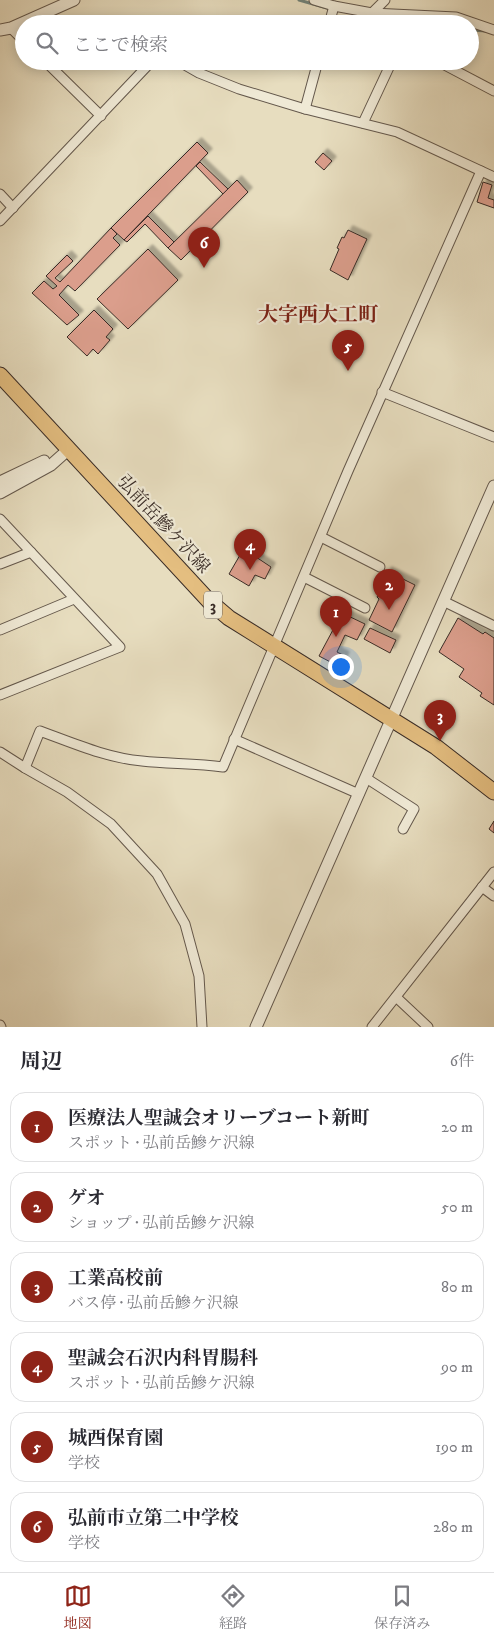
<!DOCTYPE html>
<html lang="ja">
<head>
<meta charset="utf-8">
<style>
  :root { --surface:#fff; --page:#f7f7f7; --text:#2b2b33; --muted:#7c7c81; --line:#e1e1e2; --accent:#8f2418 }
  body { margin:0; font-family:"IM FELL DW Pica","Noto Serif JP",serif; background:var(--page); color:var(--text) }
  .you { position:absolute; left:340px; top:666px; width:18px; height:18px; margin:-12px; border:4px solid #fff; border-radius:50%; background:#1a73e8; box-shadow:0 0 0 8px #1a73e833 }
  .badge { display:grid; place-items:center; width:32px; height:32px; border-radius:50%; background:var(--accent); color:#fff; font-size:16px; font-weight:700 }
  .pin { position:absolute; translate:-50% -41px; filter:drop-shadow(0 1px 2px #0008) }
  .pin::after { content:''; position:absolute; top:26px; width:18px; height:15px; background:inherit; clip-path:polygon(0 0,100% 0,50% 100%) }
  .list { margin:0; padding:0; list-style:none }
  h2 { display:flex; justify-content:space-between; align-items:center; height:65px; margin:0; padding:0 20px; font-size:21px }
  h2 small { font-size:16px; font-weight:400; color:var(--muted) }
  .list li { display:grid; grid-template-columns:32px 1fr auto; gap:15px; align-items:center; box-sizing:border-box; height:70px; margin:0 10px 10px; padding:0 10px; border:1px solid var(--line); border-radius:15px }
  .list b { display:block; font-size:19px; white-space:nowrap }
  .list p { margin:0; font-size:16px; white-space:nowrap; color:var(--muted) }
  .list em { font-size:16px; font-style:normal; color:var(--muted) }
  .icon { flex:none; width:28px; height:28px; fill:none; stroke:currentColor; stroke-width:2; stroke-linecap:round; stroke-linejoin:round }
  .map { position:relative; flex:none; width:494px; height:1027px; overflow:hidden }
  .search { position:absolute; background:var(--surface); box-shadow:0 2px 12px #0003; left:15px; right:15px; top:15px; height:55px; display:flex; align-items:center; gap:12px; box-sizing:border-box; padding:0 18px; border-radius:28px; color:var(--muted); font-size:19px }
  .sheet { height:545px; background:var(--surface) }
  nav { display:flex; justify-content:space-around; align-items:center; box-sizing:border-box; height:70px; border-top:1px solid var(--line); background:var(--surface); font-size:14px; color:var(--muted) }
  nav a { display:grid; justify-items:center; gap:2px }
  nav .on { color:var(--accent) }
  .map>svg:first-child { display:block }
</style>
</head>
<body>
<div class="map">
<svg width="494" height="1027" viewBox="0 0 494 1027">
  <defs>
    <filter id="shadow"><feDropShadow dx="4.5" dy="-4.5" stdDeviation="1" flood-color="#0004"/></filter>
  </defs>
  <rect width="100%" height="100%" fill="#e7ddbf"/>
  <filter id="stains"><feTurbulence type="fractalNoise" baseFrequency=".004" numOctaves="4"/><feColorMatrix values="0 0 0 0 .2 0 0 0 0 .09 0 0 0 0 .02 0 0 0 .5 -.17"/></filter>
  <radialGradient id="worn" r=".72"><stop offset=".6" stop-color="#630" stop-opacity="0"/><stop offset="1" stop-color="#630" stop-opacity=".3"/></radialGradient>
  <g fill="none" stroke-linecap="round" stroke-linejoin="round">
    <g stroke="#718279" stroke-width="3">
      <polyline points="299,0 327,8"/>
      <polyline points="412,19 431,24"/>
      <polyline points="470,30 486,31"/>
    </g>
  </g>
  <g fill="#db9e8c" stroke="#392c26" filter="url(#shadow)">
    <polygon points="197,142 208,153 124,240 111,228"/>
    <polygon points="323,153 332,161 324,170 315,162"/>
    <polygon points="200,162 228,189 223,194 196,166"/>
    <polygon points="237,180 248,192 181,260 168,248"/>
    <polygon points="483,182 492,185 488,198 494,200 494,208 477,202"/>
    <polygon points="148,216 174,242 168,248 145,224 127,242 124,240"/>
    <polygon points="111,228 117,234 113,238 120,245 75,291 68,285 59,295 79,315 67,325 32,293 44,281 53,289 57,286 46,276 67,255 73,261 55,278 60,282"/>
    <polygon points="348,230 367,239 348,280 330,270 339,249 337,248 342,237 344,238"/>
    <polygon points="148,249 178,280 128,329 97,299"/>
    <polygon points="94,310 113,329 106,337 110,340 98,354 93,349 87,356 67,337"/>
    <polygon points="240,555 250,561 253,555 271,567 265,579 255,575 249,586 229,574"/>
    <polygon points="387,571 415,585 392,632 369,620 379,599 377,597 385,581 383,580"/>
    <polygon points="342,613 365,624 357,640 345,635 337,652 345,656 340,667 319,656"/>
    <polygon points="458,618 483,634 485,632 494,638 494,705 480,696 482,693 459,677 464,669 439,652"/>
    <polygon points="370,628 396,640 390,653 364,639"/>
    <polygon points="494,821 494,833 489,829"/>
  </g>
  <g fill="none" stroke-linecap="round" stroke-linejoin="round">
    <defs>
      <g id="minor">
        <polyline points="314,0 334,6 372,13 456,17 494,30"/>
        <polyline points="372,13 385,0"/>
        <polyline points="329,24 334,6"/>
        <polyline points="11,28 24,41"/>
        <polyline points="45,61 101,116"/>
        <polyline points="178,61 199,73 239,89 305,109 397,132 494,177"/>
        <polyline points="437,61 494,91"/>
        <polyline points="305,109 318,61"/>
        <polyline points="363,123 392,61"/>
        <polyline points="0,194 13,208"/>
        <polyline points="0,221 152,61"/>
        <polyline points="382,392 494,437"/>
        <polyline points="0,519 120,647 0,695"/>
        <polyline points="321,537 380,567"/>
        <polyline points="0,564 31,552"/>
        <polyline points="304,577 365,608"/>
        <polyline points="443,601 494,626"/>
        <polyline points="0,630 74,599"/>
        <polyline points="234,739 359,794"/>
        <polyline points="0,752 25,768 67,792 111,824 157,874 185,924 199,976 202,1027"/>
        <path d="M 25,768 L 40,731 C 73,743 107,758 142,761 C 169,764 196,763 223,767 L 348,471 L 481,171"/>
        <polyline points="366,778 414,809 403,829"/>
        <polyline points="482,887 494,896"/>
        <polyline points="396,997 428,1027"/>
        <polyline points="0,1025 1,1027"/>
        <polyline points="372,1027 494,872"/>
      </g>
      <g id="tertiary">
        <polyline points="0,30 11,28 74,0"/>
        <polyline points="0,482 44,461"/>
        <polyline points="0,493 51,465 69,449"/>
        <polyline points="256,1027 494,486"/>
      </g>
      <polyline id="primary" points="0,375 209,601 229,618 436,747 494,792"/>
    </defs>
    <use href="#minor" stroke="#64584c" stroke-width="11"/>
    <use href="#tertiary" stroke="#64584c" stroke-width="13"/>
    <use href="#primary" stroke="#392c26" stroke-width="17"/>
    <use href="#minor" stroke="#efe9d5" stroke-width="9"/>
    <use href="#tertiary" stroke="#efe9d5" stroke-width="11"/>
    <use href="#primary" stroke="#e4be80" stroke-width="15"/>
  </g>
  <g text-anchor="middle" stroke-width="4.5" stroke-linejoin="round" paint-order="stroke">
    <rect fill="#efe9d5" stroke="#70655a" stroke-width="1" x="204" y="591.5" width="18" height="27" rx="4"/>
    <g font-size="16" font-weight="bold" fill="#392c26">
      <text x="213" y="611">3</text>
    </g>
    <g font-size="18" fill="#392c26" stroke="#efe9d5">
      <text transform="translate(164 524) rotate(47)" y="6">弘前岳鰺ケ沢線</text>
    </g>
    <g font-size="20" font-weight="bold" fill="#7a1f14" stroke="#efe9d5">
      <text x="318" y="321">大字西大工町</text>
    </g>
  </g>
  <rect width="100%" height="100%" filter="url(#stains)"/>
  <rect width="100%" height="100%" fill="url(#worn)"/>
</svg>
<div class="you"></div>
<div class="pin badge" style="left:336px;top:637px">1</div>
<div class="pin badge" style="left:389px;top:610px">2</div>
<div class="pin badge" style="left:440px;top:741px">3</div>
<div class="pin badge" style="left:250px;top:570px">4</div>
<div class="pin badge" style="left:348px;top:371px">5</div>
<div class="pin badge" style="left:204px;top:268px">6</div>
<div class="search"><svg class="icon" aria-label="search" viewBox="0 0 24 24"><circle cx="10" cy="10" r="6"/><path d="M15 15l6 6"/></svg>ここで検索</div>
</div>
<section class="sheet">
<h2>周辺<small>6件</small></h2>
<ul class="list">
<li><span class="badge">1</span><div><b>医療法人聖誠会オリーブコート新町</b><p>スポット · 弘前岳鰺ケ沢線</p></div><em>20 m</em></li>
<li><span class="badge">2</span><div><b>ゲオ</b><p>ショップ · 弘前岳鰺ケ沢線</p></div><em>50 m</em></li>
<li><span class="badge">3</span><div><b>工業高校前</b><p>バス停 · 弘前岳鰺ケ沢線</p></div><em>80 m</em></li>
<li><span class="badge">4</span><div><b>聖誠会石沢内科胃腸科</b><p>スポット · 弘前岳鰺ケ沢線</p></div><em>90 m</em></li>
<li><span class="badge">5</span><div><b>城西保育園</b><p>学校</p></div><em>190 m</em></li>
<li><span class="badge">6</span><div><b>弘前市立第二中学校</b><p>学校</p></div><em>280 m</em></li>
</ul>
</section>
<nav>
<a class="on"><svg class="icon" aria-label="map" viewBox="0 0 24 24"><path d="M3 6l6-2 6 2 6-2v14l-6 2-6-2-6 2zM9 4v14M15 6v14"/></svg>地図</a>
<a><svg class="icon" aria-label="directions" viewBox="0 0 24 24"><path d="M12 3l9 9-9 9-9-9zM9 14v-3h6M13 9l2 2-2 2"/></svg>経路</a>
<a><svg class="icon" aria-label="saved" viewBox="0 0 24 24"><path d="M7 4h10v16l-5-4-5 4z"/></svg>保存済み</a>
</nav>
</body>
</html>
